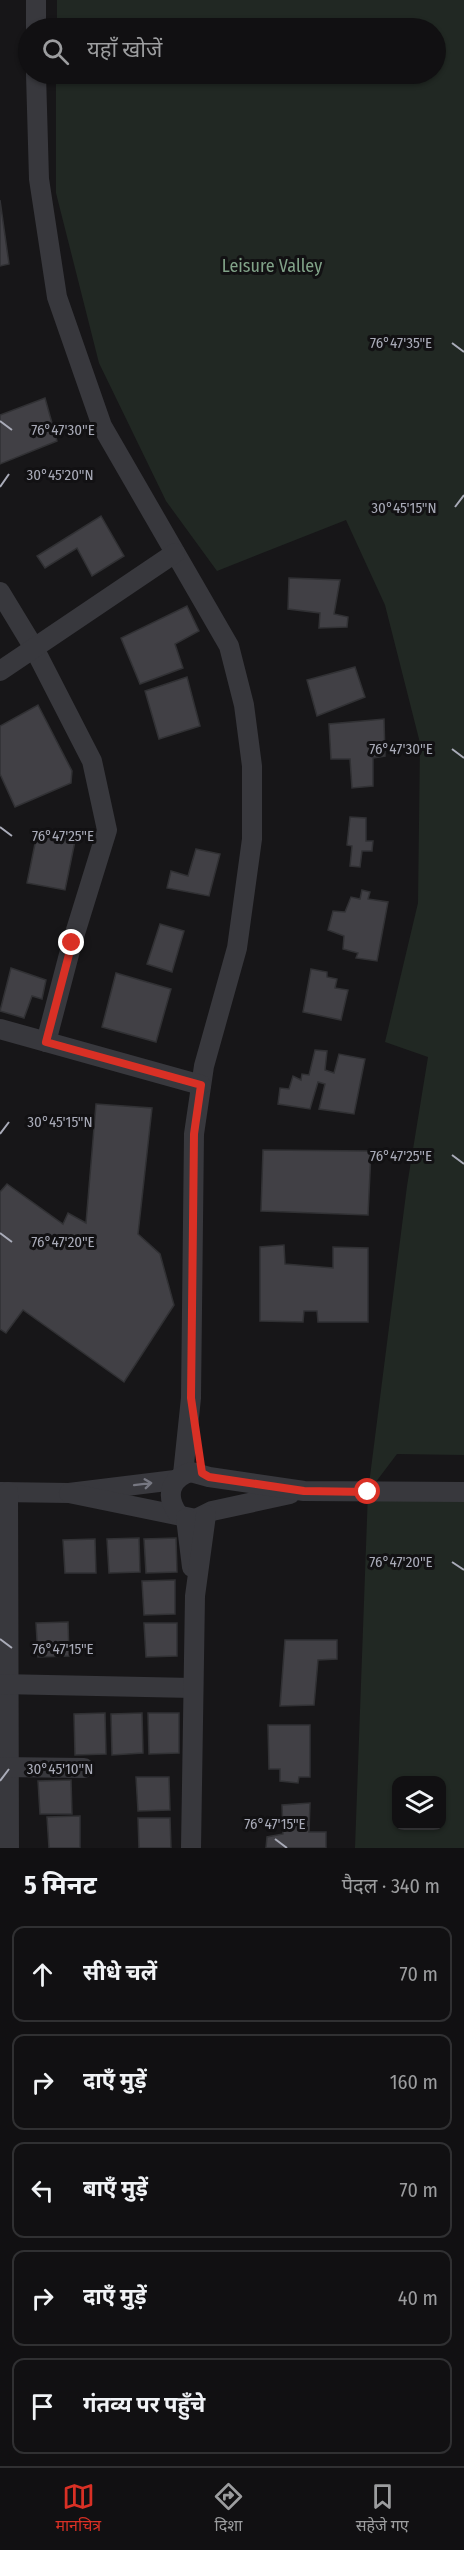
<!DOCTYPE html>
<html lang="hi">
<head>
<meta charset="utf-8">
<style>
  :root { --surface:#111012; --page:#1e1e20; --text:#f1f3f6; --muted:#9c9d9f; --line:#303032; --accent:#d93025 }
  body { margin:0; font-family:"Fira Sans Condensed","Noto Sans Devanagari",sans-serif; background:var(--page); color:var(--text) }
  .controls { position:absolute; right:18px; bottom:18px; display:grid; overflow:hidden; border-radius:12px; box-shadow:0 2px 4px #0004 }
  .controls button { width:54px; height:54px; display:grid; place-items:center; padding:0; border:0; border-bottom:2px solid var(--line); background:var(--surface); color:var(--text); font:30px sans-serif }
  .stop { position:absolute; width:18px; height:18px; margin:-14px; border:4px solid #d93025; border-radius:50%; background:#fff }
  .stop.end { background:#d93025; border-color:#fff; box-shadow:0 2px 6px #0008 }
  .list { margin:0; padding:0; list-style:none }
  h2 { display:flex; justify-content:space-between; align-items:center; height:78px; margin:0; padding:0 24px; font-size:26px }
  h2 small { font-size:20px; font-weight:400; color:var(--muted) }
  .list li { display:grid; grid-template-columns:39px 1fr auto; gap:18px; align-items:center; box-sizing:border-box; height:96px; margin:0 12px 12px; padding:0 12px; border:2px solid var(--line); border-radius:12px }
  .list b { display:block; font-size:22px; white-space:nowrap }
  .list em { font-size:20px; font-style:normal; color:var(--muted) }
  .icon { flex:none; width:33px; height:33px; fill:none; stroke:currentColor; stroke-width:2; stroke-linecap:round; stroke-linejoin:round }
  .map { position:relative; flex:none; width:464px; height:1848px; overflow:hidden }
  .search { position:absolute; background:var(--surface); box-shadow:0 2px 4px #0004; left:18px; right:18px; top:18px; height:66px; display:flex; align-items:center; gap:15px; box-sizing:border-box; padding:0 21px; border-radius:33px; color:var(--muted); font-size:22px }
  .sheet { height:618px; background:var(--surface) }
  nav { display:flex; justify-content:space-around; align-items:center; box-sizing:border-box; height:84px; border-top:2px solid var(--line); background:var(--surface); font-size:16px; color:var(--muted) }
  nav a { display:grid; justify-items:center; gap:3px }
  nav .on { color:var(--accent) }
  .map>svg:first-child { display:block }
</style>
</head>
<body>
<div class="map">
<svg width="464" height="1848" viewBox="0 0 464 1848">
  <rect width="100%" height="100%" fill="#171618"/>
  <path fill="#212823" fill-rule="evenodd" d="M 57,0 L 464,0 L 464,1455 L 397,1454 L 369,1491 L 464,1496 L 464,1848 L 355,1848 L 368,1492 L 407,1186 L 428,1057 L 385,1042 L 418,903 L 420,743 L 385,605 L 346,520 L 217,571 L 166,501 L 99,363 L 56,193 L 56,74 L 436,74 L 436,28 L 57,28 ZM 396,1780 L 442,1780 L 442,1826 L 396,1826 Z"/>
  <g fill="#414045" stroke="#313134" stroke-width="1.5">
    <polygon points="0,200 9,264 0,266"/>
    <polygon points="45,398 57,441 0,464 0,415"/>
    <polygon points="101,516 124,556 92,576 77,548 45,568 37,556"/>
    <polygon points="289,578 340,580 334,614 348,617 347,627 319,628 320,613 288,609"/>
    <polygon points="187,606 199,631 175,644 183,668 140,684 121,638"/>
    <polygon points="355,667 365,697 317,716 307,680"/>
    <polygon points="187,677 200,726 159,739 145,691"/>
    <polygon points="38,705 72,771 71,783 15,807 0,774 0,726"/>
    <polygon points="384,719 385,756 373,758 373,786 352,788 350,759 331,759 329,724"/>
    <polygon points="350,817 366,818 366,841 373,841 372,851 362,851 360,867 350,866 352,846 347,845"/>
    <polygon points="38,829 76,836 65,890 27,883"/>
    <polygon points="196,849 220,854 209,896 167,888 171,871 188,876"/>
    <polygon points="362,890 370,892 368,899 388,902 377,961 356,958 358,953 343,949 344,936 328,930 333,911 345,912 351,897 360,899"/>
    <polygon points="160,924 184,931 172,972 147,964"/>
    <polygon points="11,968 46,980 42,999 32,996 24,1018 0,1011"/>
    <polygon points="311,969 327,972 327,977 337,979 335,988 348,990 341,1020 303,1012"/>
    <polygon points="116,973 171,989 156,1042 102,1027"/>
    <polygon points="315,1050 327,1051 325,1070 334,1073 339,1054 365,1059 354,1114 319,1109 325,1084 318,1082 310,1109 278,1104 280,1088 289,1089 293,1076 301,1080 302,1074 309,1075"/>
    <polygon points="96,1104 152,1108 138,1234 160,1254 174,1305 124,1382 23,1310 6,1333 0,1329 0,1192 7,1184 63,1224 68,1213 86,1223"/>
    <polygon points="263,1150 371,1151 368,1215 261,1211"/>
    <polygon points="284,1245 285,1264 333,1268 333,1247 368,1248 368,1322 318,1322 317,1311 304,1311 303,1322 260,1321 260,1247"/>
    <polygon points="139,1538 140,1572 109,1573 107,1539"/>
    <polygon points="176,1538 177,1572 146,1573 144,1539"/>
    <polygon points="95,1539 96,1573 65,1573 63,1540"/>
    <polygon points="175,1580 175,1614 144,1615 142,1581"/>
    <polygon points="68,1622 69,1656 38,1657 36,1623"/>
    <polygon points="144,1623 177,1623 177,1656 146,1657"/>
    <polygon points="285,1640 337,1640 337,1659 318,1660 314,1705 280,1706"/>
    <polygon points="105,1713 106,1754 75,1755 74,1714"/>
    <polygon points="142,1713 143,1753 112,1755 111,1714"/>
    <polygon points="148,1713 179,1713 179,1753 149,1754"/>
    <polygon points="268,1725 310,1725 310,1777 299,1777 298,1783 280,1781 280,1769 269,1769"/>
    <polygon points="136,1777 169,1777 170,1810 138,1811"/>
    <polygon points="71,1780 72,1814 40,1814 38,1781"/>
    <polygon points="310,1803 309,1832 326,1832 326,1848 266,1848 267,1837 283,1834 282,1805"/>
    <polygon points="80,1816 80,1848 49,1848 47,1817"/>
    <polygon points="138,1818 170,1818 171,1848 139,1848"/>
  </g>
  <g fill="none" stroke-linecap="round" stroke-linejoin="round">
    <g stroke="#38383d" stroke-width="20">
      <polyline points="36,28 36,0"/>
      <polyline points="36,74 39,179 57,297 102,426 229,646 244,705 252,766 252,839 237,948 204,1066 194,1134 191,1398 183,1474"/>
      <polyline points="0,592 34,648 92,761 107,830 72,943 46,1042"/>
      <polyline points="0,671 175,553"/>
      <polyline points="0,1029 201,1085"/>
      <polyline points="0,1492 69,1493 175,1480"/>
      <polyline points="8,1492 9,1848"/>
      <polyline points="69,1493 196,1519 212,1511 290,1494"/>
      <path d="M 178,1514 C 165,1496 170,1478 191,1472 L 209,1477 L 304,1491 L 464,1492"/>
      <polyline points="186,1518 192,1567"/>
      <polyline points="0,1684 193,1688"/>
      <polyline points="0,1767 84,1768"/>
      <polyline points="191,1848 195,1596 206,1515"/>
    </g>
  </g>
  <defs><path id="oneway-shaft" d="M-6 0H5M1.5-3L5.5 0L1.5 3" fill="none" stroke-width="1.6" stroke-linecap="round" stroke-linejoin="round" transform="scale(1.5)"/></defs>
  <use stroke="#767781" href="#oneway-shaft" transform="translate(143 1484) rotate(-7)"/>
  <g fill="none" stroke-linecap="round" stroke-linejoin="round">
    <polyline stroke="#d93025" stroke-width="8" points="72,943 46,1042 201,1085 194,1134 191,1398 202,1473 209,1477 304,1491 368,1492"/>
  </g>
  <path fill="none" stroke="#a9abb8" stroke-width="2" d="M 452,343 L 464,352M 0,421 L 12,430M 0,487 L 9,474M 455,507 L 464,495M 452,749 L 464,758M 0,827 L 12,836M 0,1134 L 9,1122M 452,1155 L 464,1164M 0,1233 L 12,1242M 452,1562 L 464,1570M 0,1639 L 12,1648M 0,1781 L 9,1769M 275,1839 L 287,1848"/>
  <g text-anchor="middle" stroke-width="6" stroke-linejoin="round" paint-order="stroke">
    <g font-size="18" fill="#81a288" stroke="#121113">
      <text x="272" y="272">Leisure Valley</text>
    </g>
  </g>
  <g font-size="15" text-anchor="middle" fill="#a9abb8" stroke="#121113" stroke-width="6" stroke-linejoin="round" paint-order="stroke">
    <text x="401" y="348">76°47'35"E</text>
    <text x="63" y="435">76°47'30"E</text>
    <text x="60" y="480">30°45'20"N</text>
    <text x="404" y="513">30°45'15"N</text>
    <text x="401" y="754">76°47'30"E</text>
    <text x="63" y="841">76°47'25"E</text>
    <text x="60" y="1127">30°45'15"N</text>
    <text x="401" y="1161">76°47'25"E</text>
    <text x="63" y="1247">76°47'20"E</text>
    <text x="401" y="1567">76°47'20"E</text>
    <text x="63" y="1654">76°47'15"E</text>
    <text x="60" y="1774">30°45'10"N</text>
    <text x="275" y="1829">76°47'15"E</text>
  </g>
</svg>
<div class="controls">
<button><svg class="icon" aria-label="layers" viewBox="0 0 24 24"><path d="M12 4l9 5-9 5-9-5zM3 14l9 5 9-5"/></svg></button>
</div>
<div class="stop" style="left:368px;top:1492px"></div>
<div class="stop end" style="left:72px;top:943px"></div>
<div class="search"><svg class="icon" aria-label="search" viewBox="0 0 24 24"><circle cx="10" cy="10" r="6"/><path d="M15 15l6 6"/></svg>यहाँ खोजें</div>
</div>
<section class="sheet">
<h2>5 मिनट<small>पैदल · 340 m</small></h2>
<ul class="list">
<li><svg class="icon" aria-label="ahead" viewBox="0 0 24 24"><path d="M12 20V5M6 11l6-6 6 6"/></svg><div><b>सीधे चलें</b></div><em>70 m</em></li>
<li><svg class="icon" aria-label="right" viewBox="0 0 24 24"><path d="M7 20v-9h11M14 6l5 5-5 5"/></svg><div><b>दाएँ मुड़ें</b></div><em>160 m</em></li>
<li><svg class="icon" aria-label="left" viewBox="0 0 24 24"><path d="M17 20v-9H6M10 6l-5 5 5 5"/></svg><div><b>बाएँ मुड़ें</b></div><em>70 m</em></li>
<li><svg class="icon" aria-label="right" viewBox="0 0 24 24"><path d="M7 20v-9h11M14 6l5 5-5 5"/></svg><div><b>दाएँ मुड़ें</b></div><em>40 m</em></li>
<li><svg class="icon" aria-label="arrive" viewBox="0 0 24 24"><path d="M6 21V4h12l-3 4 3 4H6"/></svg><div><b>गंतव्य पर पहुँचे</b></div></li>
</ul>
</section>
<nav>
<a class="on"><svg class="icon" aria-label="map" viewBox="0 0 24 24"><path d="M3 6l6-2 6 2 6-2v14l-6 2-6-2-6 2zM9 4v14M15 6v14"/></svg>मानचित्र</a>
<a><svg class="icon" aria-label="directions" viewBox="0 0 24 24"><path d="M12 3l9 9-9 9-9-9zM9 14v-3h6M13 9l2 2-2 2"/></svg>दिशा</a>
<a><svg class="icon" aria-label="saved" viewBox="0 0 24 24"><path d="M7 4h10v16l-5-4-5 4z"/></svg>सहेजे गए</a>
</nav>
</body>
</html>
